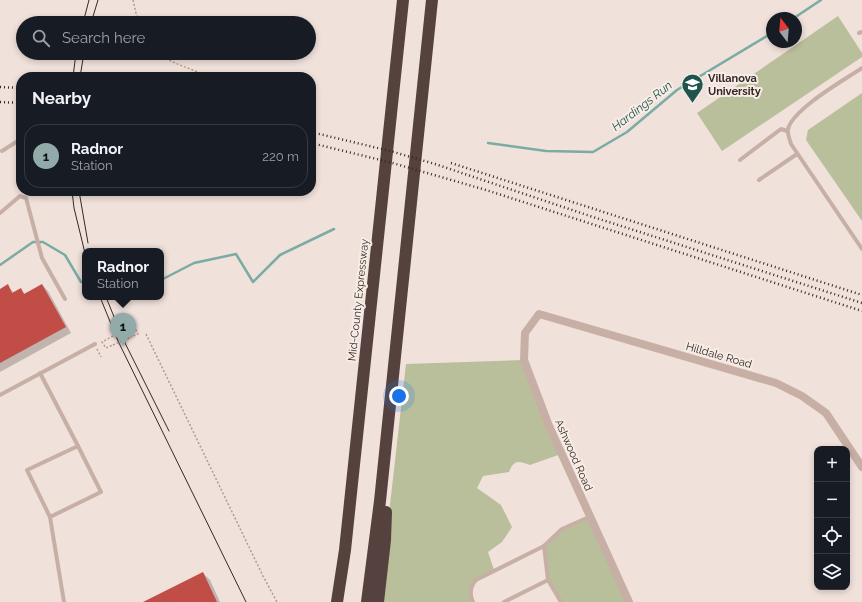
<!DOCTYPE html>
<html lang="en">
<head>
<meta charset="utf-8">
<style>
  :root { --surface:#171b24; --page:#20242c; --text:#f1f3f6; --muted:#9ea1a6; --line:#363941; --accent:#92abaa }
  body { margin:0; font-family:Raleway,sans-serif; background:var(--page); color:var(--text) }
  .controls { position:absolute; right:12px; bottom:12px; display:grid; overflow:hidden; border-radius:8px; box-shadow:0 2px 6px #0003 }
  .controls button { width:36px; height:36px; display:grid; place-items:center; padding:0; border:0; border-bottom:1px solid var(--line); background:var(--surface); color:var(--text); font:20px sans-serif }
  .compass { position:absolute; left:766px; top:12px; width:36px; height:36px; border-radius:50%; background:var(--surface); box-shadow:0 2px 6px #0003; rotate:344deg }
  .you { position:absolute; left:399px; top:396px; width:14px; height:14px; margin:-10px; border:3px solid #fff; border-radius:50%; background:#1a73e8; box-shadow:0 0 0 6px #1a73e833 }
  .badge { display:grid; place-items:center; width:26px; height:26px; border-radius:50%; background:var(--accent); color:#111; font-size:13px; font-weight:700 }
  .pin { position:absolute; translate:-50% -33px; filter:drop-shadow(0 1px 2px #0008) }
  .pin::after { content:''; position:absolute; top:21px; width:14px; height:12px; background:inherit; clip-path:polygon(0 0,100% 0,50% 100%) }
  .popup { position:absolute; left:82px; top:248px; width:82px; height:52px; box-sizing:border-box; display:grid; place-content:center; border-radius:8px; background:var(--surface); filter:drop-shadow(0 1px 3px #0005); font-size:13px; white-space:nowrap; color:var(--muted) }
  .popup b { font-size:15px; color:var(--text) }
  .popup::after { content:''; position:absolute; left:50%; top:100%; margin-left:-8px; border:8px solid transparent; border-top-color:var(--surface) }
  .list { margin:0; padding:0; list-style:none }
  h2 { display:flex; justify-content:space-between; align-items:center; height:52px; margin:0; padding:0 16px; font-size:17px }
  h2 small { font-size:13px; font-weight:400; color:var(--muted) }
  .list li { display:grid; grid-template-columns:26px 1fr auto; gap:12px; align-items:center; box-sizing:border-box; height:64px; margin:0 8px 8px; padding:0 8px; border:1px solid var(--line); border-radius:16px }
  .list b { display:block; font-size:15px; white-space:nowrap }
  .list p { margin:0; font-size:13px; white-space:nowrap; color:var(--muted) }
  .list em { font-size:13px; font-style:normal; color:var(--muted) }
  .icon { flex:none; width:22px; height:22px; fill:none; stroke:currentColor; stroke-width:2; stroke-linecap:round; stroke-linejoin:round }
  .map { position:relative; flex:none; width:862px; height:602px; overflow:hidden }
  .search { position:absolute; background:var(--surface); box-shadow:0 2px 6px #0003; left:16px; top:16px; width:300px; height:44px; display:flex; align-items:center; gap:10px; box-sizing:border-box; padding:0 14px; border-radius:22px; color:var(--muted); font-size:15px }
  .panel { position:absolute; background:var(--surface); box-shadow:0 2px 6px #0003; left:16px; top:72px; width:300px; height:124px; border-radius:16px }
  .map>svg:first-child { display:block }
</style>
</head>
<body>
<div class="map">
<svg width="862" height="602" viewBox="0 0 862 602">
  <rect width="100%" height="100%" fill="#f0e1da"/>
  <g fill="#b9bf9a">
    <polygon points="838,16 862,53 862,57 722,151 697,113"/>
    <polygon points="862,93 862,221 806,140 808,130"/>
    <path d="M 524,360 L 561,454 L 530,465 C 519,461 514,459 509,472 L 483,476 L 477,488 L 501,505 L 512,527 L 502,542 L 488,552 L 494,570 L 472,584 L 473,602 L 379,602 L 406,364 Z"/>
    <polygon points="589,517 629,602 561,602 548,580 544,546 562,529"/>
  </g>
  <g fill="#0003">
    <polygon points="42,285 48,291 71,333 0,372 0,290 8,286 14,293 20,289 25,294"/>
    <polygon points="203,573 210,580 220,602 145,602"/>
  </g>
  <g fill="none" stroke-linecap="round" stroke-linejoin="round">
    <g stroke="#7aaca5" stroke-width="2.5">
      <polyline points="794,18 821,0"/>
      <polyline points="488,143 546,151 593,152 627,132 677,90 772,33"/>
      <polyline points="0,265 33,242 43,242 65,255 81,282"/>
      <polyline points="161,280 194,263 236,254 253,282 280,255 334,229"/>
    </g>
  </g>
  <g fill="#c14d47">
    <polygon points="8,284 12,293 21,288 24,294 42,284 66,327 0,363 0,289"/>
    <polygon points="203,572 217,602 143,602"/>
  </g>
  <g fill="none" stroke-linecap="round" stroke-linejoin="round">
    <g stroke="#b39991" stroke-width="1.5" stroke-dasharray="2 2" stroke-linecap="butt">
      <polyline points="133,0 136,13 140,23"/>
      <polyline points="155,53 175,63 210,77"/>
      <polyline points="146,334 263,576 277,602"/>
      <polyline points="113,336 102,342 106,348 113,345"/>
      <polyline points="125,336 136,330 138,334 131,337"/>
      <polyline points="97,349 101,357"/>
    </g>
    <g stroke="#c8afa6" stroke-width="4">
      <polyline points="859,33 862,32"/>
      <path d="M 862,68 C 844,80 793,109 788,129 C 787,134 790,140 791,144 L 862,249"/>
      <polyline points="2,151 21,139"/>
      <polyline points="740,160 781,129 787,131"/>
      <polyline points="759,180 797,154"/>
      <polyline points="0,213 20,196 26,198 42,258 65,299"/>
      <polyline points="40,373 78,446"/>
      <polyline points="0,395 95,344"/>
      <polyline points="50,517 101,492 78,446 27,470 50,517 64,602"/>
      <path d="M 473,602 C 469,594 470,587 476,580 L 544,546"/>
      <polyline points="504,602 548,580"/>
      <polyline points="561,602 548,580 544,546 562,529 589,517"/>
    </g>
    <polyline stroke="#c8afa6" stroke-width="8" points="629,602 549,426 524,360 525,333 539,314 776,383 802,396 826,413 862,467"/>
    <g stroke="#55413e" stroke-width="12">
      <polyline points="337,602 345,550 403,0"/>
      <polyline points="367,602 380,501 432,0"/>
      <polyline points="378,602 385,540 386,512"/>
    </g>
    <g stroke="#342827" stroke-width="1">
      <polyline points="83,23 89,0"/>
      <polyline points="91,23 98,0"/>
      <polyline points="73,77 76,53"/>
      <polyline points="80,77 84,53"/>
      <polyline points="72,191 74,208 85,253"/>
      <polyline points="79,191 88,243"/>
      <polyline points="100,297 118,341 246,602"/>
      <polyline points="106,297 123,339 169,431"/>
    </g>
    <g stroke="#342827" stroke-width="2.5" stroke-dasharray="1 3" stroke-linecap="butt">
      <polyline points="0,87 21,88"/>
      <polyline points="0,102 21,103"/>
      <polyline points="311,132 390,151 435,164 593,217 862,303"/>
      <polyline points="311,143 389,162 486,190 862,311"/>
      <polyline points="451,163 862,295"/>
    </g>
    <polyline stroke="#b39991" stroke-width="1.5" stroke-dasharray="2 2" stroke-linecap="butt" points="113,345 131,337"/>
  </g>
  <defs>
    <symbol id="university-pin" viewBox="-11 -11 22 30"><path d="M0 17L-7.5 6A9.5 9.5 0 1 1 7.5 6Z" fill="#1e544d" stroke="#f8ece6"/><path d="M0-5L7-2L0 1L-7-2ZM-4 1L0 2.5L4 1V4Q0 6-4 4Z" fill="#fff"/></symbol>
  </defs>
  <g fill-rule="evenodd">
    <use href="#university-pin" x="680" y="72" width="25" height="34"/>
  </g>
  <g text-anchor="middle" stroke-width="4" stroke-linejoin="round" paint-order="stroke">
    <g font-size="11" font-weight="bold" fill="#342827" stroke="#f8ece6" text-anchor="start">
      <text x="708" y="82">Villanova<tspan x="708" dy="13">University</tspan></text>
    </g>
    <g font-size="11" fill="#342827" stroke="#f8ece6">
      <text transform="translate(358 300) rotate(-84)" y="4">Mid-County Expressway</text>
      <text transform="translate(719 355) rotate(16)" y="4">Hilldale Road</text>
      <text transform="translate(574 455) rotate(66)" y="4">Ashwood Road</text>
    </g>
    <g font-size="12" font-style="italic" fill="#1e544d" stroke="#f8ece6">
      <text transform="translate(642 106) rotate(-38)" y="4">Hardings Run</text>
    </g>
  </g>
</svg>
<div class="controls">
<button>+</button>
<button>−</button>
<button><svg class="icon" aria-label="locate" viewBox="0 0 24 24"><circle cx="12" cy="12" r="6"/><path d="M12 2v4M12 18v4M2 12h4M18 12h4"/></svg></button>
<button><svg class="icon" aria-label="layers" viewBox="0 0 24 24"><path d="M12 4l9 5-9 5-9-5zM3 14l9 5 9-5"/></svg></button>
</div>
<svg class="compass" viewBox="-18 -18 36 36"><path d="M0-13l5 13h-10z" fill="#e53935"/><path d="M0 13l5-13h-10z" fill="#9ea1a6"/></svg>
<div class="you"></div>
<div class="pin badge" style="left:123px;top:346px">1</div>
<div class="popup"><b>Radnor</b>Station</div>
<div class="search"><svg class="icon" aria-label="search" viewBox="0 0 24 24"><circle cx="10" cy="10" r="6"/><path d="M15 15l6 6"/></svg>Search here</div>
<section class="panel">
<h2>Nearby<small></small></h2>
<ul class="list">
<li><span class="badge">1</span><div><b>Radnor</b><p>Station</p></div><em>220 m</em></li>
</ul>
</section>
</div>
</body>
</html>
